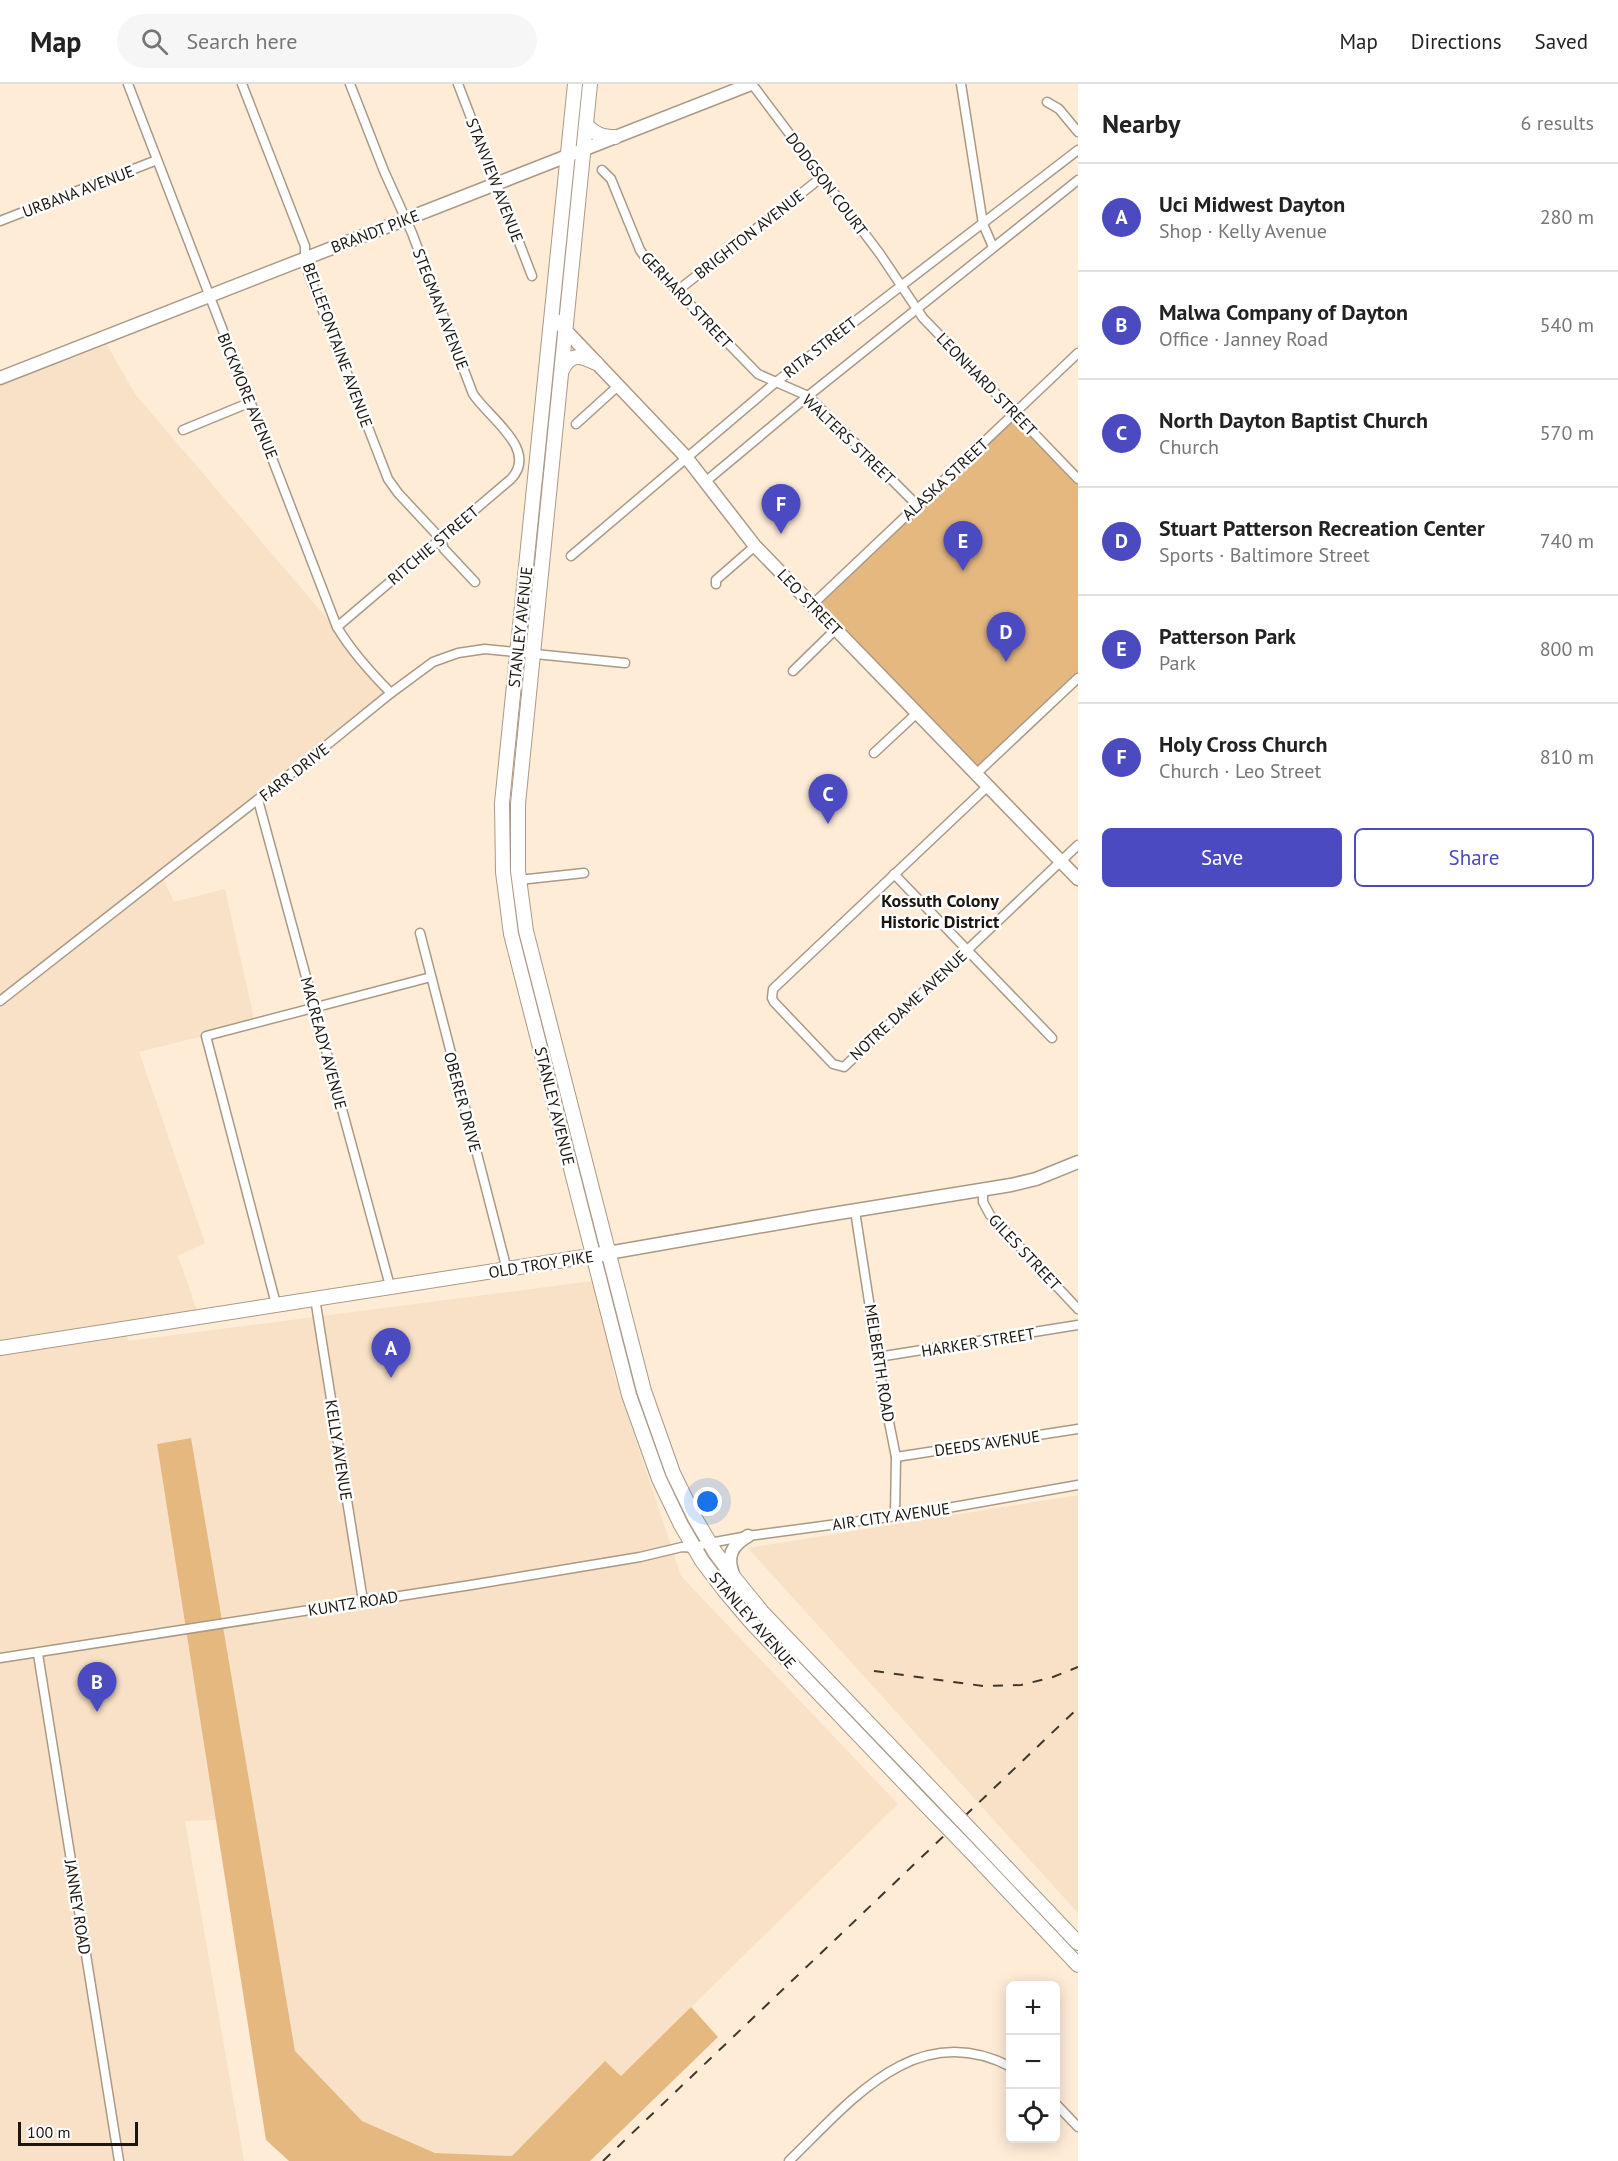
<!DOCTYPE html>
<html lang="en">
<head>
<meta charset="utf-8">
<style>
  :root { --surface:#fff; --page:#f6f6f6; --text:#222; --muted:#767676; --line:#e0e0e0; --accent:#4b4ac0 }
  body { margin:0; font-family:"PT Sans",sans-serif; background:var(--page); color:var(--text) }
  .controls { position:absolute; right:18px; bottom:18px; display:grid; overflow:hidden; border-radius:9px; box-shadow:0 3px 15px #0003 }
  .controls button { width:54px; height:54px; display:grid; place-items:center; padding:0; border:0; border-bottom:2px solid var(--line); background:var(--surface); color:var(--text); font:30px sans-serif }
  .scale { position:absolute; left:18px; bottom:15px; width:120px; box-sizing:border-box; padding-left:6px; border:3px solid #1c160e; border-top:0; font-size:16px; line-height:21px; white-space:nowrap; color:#1c160e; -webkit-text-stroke:4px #fff; paint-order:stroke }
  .you { position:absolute; left:708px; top:1418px; width:21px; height:21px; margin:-15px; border:4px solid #fff; border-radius:50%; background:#1a73e8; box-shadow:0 0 0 9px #1a73e833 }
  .badge { display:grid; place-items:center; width:39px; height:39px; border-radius:50%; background:var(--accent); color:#fff; font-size:20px; font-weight:700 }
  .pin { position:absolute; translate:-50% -50px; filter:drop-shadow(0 2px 3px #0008) }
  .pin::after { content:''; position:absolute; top:32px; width:21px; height:18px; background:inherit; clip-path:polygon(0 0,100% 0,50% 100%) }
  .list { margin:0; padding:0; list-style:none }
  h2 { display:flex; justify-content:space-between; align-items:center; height:78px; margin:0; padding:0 24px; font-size:26px }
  h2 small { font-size:20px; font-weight:400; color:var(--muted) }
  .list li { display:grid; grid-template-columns:39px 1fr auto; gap:18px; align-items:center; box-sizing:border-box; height:108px; padding:0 24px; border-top:2px solid var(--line) }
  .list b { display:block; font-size:22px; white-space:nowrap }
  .list p { margin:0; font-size:20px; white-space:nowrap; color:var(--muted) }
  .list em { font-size:20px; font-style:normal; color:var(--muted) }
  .actions { display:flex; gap:12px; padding:18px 24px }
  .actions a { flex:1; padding:14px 0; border:2px solid var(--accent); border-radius:9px; text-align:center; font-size:21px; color:var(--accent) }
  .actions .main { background:var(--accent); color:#fff }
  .icon { flex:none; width:33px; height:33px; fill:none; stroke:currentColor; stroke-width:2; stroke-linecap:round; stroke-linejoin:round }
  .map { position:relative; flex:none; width:1078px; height:2077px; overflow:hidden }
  header { display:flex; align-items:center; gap:36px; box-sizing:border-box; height:84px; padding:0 30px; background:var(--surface); border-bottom:2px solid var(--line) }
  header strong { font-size:28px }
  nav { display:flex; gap:33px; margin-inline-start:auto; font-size:21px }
  .search { width:420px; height:54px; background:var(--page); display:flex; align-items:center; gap:15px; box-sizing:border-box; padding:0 21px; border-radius:33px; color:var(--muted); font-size:22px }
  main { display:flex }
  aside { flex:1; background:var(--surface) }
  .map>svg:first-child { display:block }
</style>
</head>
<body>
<header>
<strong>Map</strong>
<div class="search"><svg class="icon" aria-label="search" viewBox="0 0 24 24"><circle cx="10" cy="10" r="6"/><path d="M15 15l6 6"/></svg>Search here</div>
<nav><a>Map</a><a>Directions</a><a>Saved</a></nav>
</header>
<main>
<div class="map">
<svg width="1078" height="2077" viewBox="0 0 1078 2077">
  <rect width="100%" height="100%" fill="#feecd7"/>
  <g fill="#f8e1c6">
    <polygon points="107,261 135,310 391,609 161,790 174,818 225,805 255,939 139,968 205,1159 178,1172 199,1232 125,1245 128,1257 600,1196 614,1290 681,1492 898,1720 621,1992 605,1978 512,2072 435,2069 362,2037 295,1967 190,1354 157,1360 216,1736 185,1737 244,2077 0,2077 0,302"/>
    <polygon points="1078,1411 1078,1829 748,1464"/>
  </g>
  <g fill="#e5b880">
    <polygon points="1015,329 1078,395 1078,594 976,690 812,521"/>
    <polygon points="191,1354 295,1967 362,2037 435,2069 512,2072 605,1977 621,1992 691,1923 718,1953 590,2077 289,2077 266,2056 157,1360"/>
  </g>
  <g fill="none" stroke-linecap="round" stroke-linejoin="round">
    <defs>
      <g id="street">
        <path d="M 128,0 L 337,543 C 352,568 371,589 391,609"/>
        <polyline points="242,0 305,162 305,174 309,191 388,395 398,409 440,454 444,465 475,498"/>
        <polyline points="458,0 532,192"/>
        <polyline points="752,0 880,170 923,234 1078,395"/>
        <polyline points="961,0 983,140 993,163"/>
        <polyline points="1047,18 1059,25 1078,48"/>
        <polyline points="602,86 611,95 640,166 647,176 758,290 808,312 917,421"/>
        <polyline points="0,137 157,76"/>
        <polyline points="677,207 822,93"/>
        <polyline points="576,340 618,302"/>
        <polyline points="183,346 251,318"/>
        <polyline points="705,398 808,312 1078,96"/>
        <polyline points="571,472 776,298 1078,66"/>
        <polyline points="716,500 716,496 755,462"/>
        <polyline points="812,521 1078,269"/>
        <path d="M 337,543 L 511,395 C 539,366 489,334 473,310 L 412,149 L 384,87 L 350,0"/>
        <polyline points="793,587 836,545"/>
        <polyline points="874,669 917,629"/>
        <polyline points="976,690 1078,594"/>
        <polyline points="988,702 773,905 772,914 774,918 833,980 844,983 1078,761"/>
        <polyline points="258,716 390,1202"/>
        <polyline points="894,790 1052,954"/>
        <polyline points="519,796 584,789"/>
        <polyline points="420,849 507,1186"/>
        <polyline points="0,917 312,673 391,609 433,578 458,569 485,565 625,579"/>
        <polyline points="983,1106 983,1118 990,1131 1078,1225"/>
        <polyline points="855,1127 883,1308 896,1373 895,1432"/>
        <polyline points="315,1214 363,1517"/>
        <polyline points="276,1220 206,952 431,893"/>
        <polyline points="878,1273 1078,1241"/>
        <polyline points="896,1373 1078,1345"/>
        <polyline points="38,1570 119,2077"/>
        <polyline points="0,1574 471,1501 640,1473 682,1463 696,1464 704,1460 748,1452 919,1429 1078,1401"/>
        <polyline points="1056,2020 1078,2043"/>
        <path d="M 789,2077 C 850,2018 916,1933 1011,1983"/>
      </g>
      <g id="secondary">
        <polyline points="552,232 686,373 755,462 1078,795"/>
        <polyline points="0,294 751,0"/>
        <polyline points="608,1169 814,1133 1011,1101 1036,1095 1078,1078"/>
        <path d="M 733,1490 C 726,1472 732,1461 748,1452"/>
      </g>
      <g id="primary">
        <polyline points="575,0 502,719 503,788 511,850 629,1311 659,1395 681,1441 702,1477 724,1506 751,1538 914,1709"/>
        <polyline points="590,0 518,720 518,787 526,847 644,1307 673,1389 695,1434 715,1468 736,1496 762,1528 924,1697"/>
        <path d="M 586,41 C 595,50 602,53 615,53"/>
        <path d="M 562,286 C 571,268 581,272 596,279"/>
        <polyline points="0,1264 603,1170"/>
        <polyline points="986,1762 1078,1859"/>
        <polyline points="975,1772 1078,1881"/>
      </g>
    </defs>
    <use href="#street" stroke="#aa9986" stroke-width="11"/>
    <use href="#secondary" stroke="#aa9986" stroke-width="15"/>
    <use href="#primary" stroke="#aa9986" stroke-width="16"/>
    <use href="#street" stroke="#fff" stroke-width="8"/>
    <use href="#secondary" stroke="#fff" stroke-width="12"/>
    <use href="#primary" stroke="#fff" stroke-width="14"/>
    <g stroke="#3f372d" stroke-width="2" stroke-dasharray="10 10" stroke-linecap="butt">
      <polyline points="874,1587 983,1602 1021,1601 1053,1593 1078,1583"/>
      <polyline points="603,2077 1078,1624"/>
    </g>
    <defs>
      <g id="primary-bridge">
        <polyline points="924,1697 986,1762"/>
        <polyline points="914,1709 975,1772"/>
      </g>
    </defs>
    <use href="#primary-bridge" stroke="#aa9986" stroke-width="16" stroke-linecap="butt"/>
    <use href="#primary-bridge" stroke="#fff" stroke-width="14"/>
  </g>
  <g text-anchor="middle" stroke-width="5" stroke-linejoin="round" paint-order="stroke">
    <g font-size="16" fill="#1c160e" stroke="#fff">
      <text transform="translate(495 96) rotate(69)" y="6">STANVIEW AVENUE</text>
      <text transform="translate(827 100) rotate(53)" y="6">DODGSON COURT</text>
      <text transform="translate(78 107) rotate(-21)" y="6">URBANA AVENUE</text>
      <text transform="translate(375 147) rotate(-21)" y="6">BRANDT PIKE</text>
      <text transform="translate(749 150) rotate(-38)" y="6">BRIGHTON AVENUE</text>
      <text transform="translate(687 216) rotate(47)" y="6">GERHARD STREET</text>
      <text transform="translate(441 225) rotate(69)" y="6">STEGMAN AVENUE</text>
      <text transform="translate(338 261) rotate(70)" y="6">BELLEFONTAINE AVENUE</text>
      <text transform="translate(820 263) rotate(-38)" y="6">RITA STREET</text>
      <text transform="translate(987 300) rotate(46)" y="6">LEONHARD STREET</text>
      <text transform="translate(248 312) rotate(68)" y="6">BICKMORE AVENUE</text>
      <text transform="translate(849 355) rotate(44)" y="6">WALTERS STREET</text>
      <text transform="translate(945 395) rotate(-43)" y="6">ALASKA STREET</text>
      <text transform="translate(433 461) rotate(-40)" y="6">RITCHIE STREET</text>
      <text transform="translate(810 518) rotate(46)" y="6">LEO STREET</text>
      <text transform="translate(520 543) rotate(-84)" y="6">STANLEY AVENUE</text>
      <text transform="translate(294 688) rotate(-38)" y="6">FARR DRIVE</text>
      <text transform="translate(908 921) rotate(-43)" y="6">NOTRE DAME AVENUE</text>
      <text transform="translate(324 959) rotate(75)" y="6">MACREADY AVENUE</text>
      <text transform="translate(463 1018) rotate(75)" y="6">OBERER DRIVE</text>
      <text transform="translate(555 1022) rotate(76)" y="6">STANLEY AVENUE</text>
      <text transform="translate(1025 1168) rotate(47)" y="6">GILES STREET</text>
      <text transform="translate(541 1180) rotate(-9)" y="6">OLD TROY PIKE</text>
      <text transform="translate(978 1258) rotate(-9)" y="6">HARKER STREET</text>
      <text transform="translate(880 1279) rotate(81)" y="6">MELBERTH ROAD</text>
      <text transform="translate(987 1359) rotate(-8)" y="6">DEEDS AVENUE</text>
      <text transform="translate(339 1366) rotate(81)" y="6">KELLY AVENUE</text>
      <text transform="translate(891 1432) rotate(-8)" y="6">AIR CITY AVENUE</text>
      <text transform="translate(353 1519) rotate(-9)" y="6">KUNTZ ROAD</text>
      <text transform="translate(753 1536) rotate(49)" y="6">STANLEY AVENUE</text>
      <text transform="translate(78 1823) rotate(81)" y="6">JANNEY ROAD</text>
    </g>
    <g font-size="18" font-weight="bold" fill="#1c160e" stroke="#fff">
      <text x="940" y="823">Kossuth Colony<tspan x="940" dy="21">Historic District</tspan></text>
    </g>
  </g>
</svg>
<div class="controls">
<button>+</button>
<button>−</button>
<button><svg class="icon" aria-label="locate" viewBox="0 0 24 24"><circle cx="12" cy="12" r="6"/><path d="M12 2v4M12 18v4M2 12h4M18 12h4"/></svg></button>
</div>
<div class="scale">100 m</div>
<div class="you"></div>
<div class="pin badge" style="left:391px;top:1294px">A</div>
<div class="pin badge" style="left:97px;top:1628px">B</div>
<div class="pin badge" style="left:828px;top:740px">C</div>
<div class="pin badge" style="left:1006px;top:578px">D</div>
<div class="pin badge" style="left:963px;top:487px">E</div>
<div class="pin badge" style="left:781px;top:450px">F</div>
</div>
<aside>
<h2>Nearby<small>6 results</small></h2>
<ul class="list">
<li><span class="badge">A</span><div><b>Uci Midwest Dayton</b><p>Shop · Kelly Avenue</p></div><em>280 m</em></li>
<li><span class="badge">B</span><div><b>Malwa Company of Dayton</b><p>Office · Janney Road</p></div><em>540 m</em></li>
<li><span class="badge">C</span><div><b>North Dayton Baptist Church</b><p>Church</p></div><em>570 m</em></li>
<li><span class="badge">D</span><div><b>Stuart Patterson Recreation Center</b><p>Sports · Baltimore Street</p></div><em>740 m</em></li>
<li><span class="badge">E</span><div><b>Patterson Park</b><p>Park</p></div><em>800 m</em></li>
<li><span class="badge">F</span><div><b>Holy Cross Church</b><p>Church · Leo Street</p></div><em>810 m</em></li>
</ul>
<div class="actions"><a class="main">Save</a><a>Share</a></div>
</aside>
</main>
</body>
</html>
